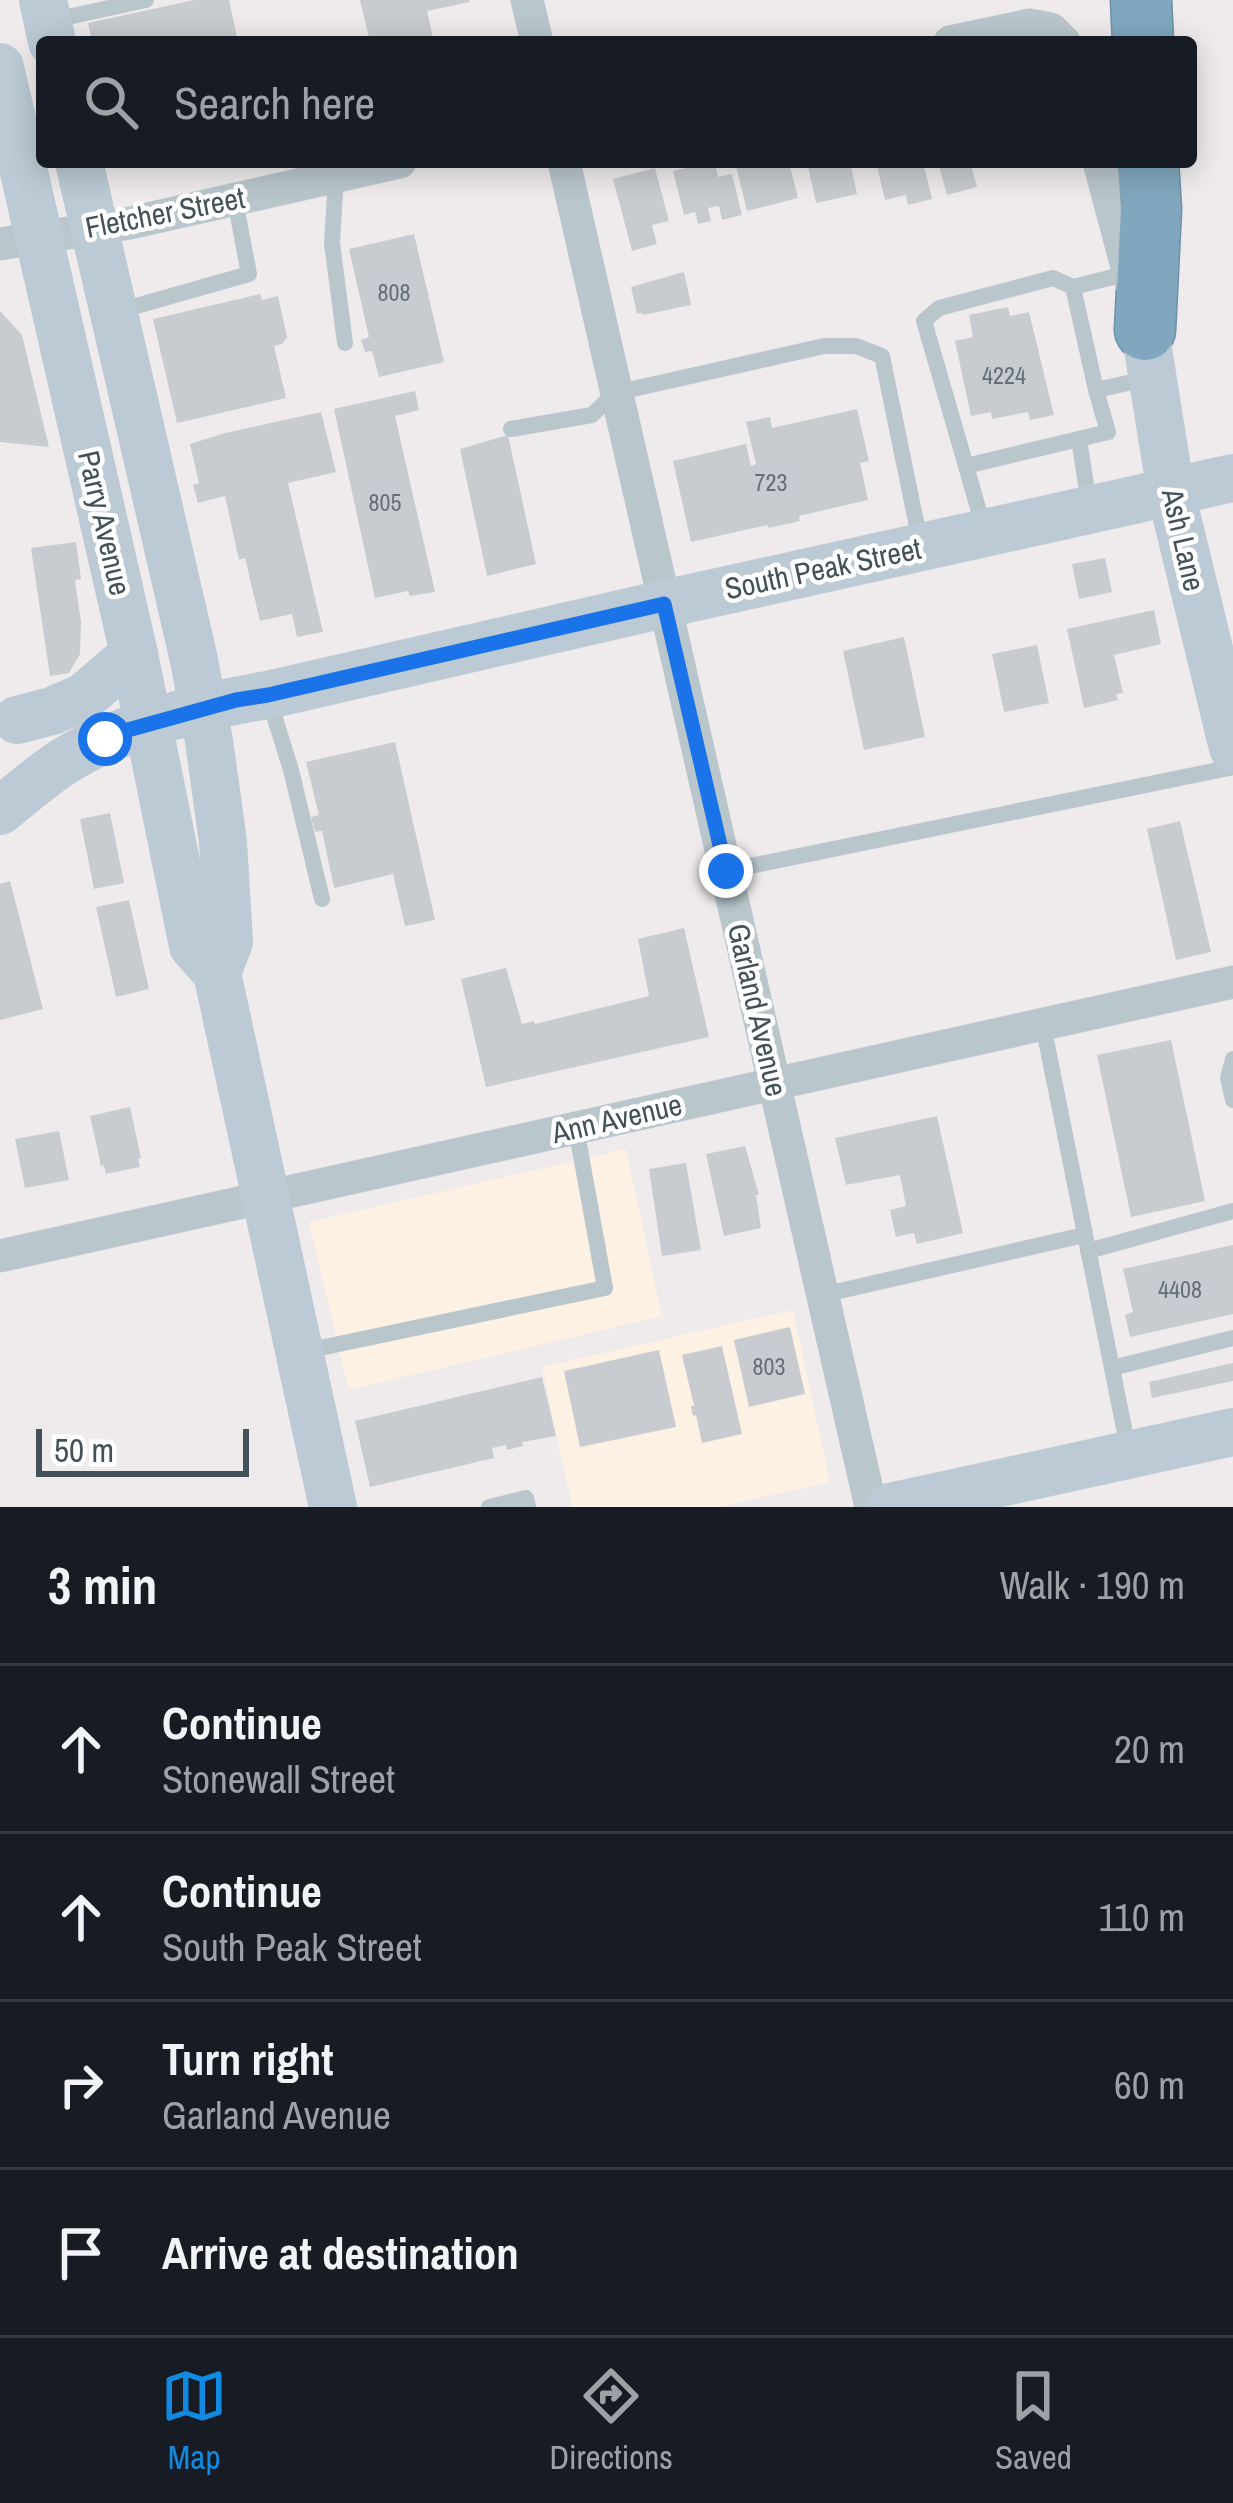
<!DOCTYPE html>
<html lang="en">
<head>
<meta charset="utf-8">
<style>
  :root { --surface:#171b24; --page:#242831; --text:#f1f3f6; --muted:#9ea1a6; --line:#363941; --accent:#128ae2 }
  body { margin:0; font-family:"Archivo Narrow",sans-serif; background:var(--page); color:var(--text) }
  .scale { position:absolute; left:36px; bottom:30px; width:213px; box-sizing:border-box; padding-left:12px; border:6px solid #435259; border-top:0; font-size:33px; line-height:42px; white-space:nowrap; color:#435259; -webkit-text-stroke:9px #fff; paint-order:stroke }
  .stop { position:absolute; width:36px; height:36px; margin:-27px; border:9px solid #1a73e8; border-radius:50%; background:#fff }
  .stop.end { background:#1a73e8; border-color:#fff; box-shadow:0 3px 12px #0008 }
  .list { margin:0; padding:0; list-style:none }
  h2 { display:flex; justify-content:space-between; align-items:center; height:156px; margin:0; padding:0 48px; font-size:51px }
  h2 small { font-size:39px; font-weight:400; color:var(--muted) }
  .list li { display:grid; grid-template-columns:78px 1fr auto; gap:36px; align-items:center; box-sizing:border-box; height:168px; padding:0 48px; border-top:3px solid var(--line) }
  .list b { display:block; font-size:45px; white-space:nowrap }
  .list p { margin:0; font-size:39px; white-space:nowrap; color:var(--muted) }
  .list em { font-size:39px; font-style:normal; color:var(--muted) }
  .icon { flex:none; width:66px; height:66px; fill:none; stroke:currentColor; stroke-width:2; stroke-linecap:round; stroke-linejoin:round }
  .map { position:relative; flex:none; width:1233px; height:1507px; overflow:hidden }
  .search { position:absolute; background:var(--surface); box-shadow:0 6px 30px #0003; left:36px; right:36px; top:36px; height:132px; display:flex; align-items:center; gap:30px; box-sizing:border-box; padding:0 42px; border-radius:12px; color:var(--muted); font-size:45px }
  .sheet { height:828px; background:var(--surface) }
  nav { display:flex; justify-content:space-around; align-items:center; box-sizing:border-box; height:168px; border-top:3px solid var(--line); background:var(--surface); font-size:33px; color:var(--muted) }
  nav a { display:grid; justify-items:center; gap:6px }
  nav .on { color:var(--accent) }
  .map>svg:first-child { display:block }
</style>
</head>
<body>
<div class="map">
<svg width="1233" height="1507" viewBox="0 0 1233 1507">
  <rect width="100%" height="100%" fill="#efebec"/>
  <g fill="#fcf1e2">
    <polygon points="626,1149 662,1316 349,1390 309,1222"/>
    <polygon points="793,1310 830,1482 719,1507 572,1507 542,1367"/>
  </g>
  <g fill="#c8ccd1">
    <polygon points="194,0 229,0 238,42 92,42 88,23"/>
    <polygon points="360,0 469,0 470,2 427,11 434,42 370,42"/>
    <polygon points="684,162 715,162 718,177 732,174 742,215 722,220 719,206 708,208 711,221 698,224 695,212 684,215 673,171 686,168"/>
    <polygon points="735,162 789,162 798,198 747,211"/>
    <polygon points="807,162 850,162 857,194 816,203"/>
    <polygon points="876,162 923,162 932,199 908,205 906,195 885,200"/>
    <polygon points="938,162 970,162 977,187 947,195"/>
    <polygon points="655,168 669,221 652,225 657,244 632,251 613,179"/>
    <polygon points="414,234 444,362 379,377 372,351 365,352 361,340 369,337 349,249"/>
    <polygon points="684,272 691,305 643,315 643,313 637,314 631,287"/>
    <polygon points="260,294 262,300 278,296 287,337 282,344 274,346 286,398 177,423 153,319"/>
    <polygon points="1008,307 1010,316 1029,312 1054,415 1030,420 1028,412 992,419 991,412 971,416 955,341 973,337 969,315"/>
    <polygon points="0,311 22,335 49,447 0,442"/>
    <polygon points="415,391 419,410 395,416 435,592 410,596 408,591 375,598 334,409"/>
    <polygon points="857,409 869,461 860,463 868,500 799,516 800,521 769,528 767,525 691,542 673,461 746,444 751,466 756,464 746,422 770,417 772,428"/>
    <polygon points="321,412 336,472 288,483 323,632 297,637 292,614 260,621 245,558 239,560 225,496 198,503 193,485 199,483 190,444 225,433"/>
    <polygon points="508,435 536,564 487,576 460,449"/>
    <polygon points="76,542 81,579 75,580 81,622 80,654 69,673 50,676 31,548"/>
    <polygon points="1105,558 1112,592 1079,599 1072,564"/>
    <polygon points="1154,610 1161,644 1114,655 1123,693 1116,694 1118,700 1084,708 1067,629"/>
    <polygon points="904,637 925,737 864,750 843,651"/>
    <polygon points="1037,645 1049,703 1004,712 992,654"/>
    <polygon points="395,742 435,920 405,926 393,874 334,888 322,831 315,832 311,817 319,815 306,762"/>
    <polygon points="110,813 124,883 94,889 80,819"/>
    <polygon points="1180,821 1211,952 1176,960 1147,829"/>
    <polygon points="10,881 43,1009 0,1020 0,884"/>
    <polygon points="129,900 149,989 116,997 96,907"/>
    <polygon points="684,928 709,1037 486,1087 461,979 506,968 522,1024 534,1021 535,1024 649,996 638,939"/>
    <polygon points="1171,1040 1205,1201 1131,1217 1097,1055"/>
    <polygon points="130,1107 141,1158 138,1159 140,1167 106,1174 104,1165 101,1166 90,1116"/>
    <polygon points="937,1116 963,1233 917,1244 914,1233 896,1237 890,1210 906,1206 900,1175 846,1185 835,1138"/>
    <polygon points="59,1131 69,1180 25,1188 15,1139"/>
    <polygon points="745,1146 759,1195 756,1195 761,1228 724,1236 706,1154"/>
    <polygon points="686,1163 701,1250 662,1256 649,1169"/>
    <polygon points="1233,1245 1233,1314 1130,1337 1125,1315 1133,1312 1123,1269"/>
    <polygon points="790,1327 805,1394 749,1407 734,1340"/>
    <polygon points="722,1346 742,1434 702,1443 696,1415 693,1416 691,1406 694,1406 682,1355"/>
    <polygon points="659,1350 676,1427 580,1447 564,1371"/>
    <polygon points="1233,1363 1233,1381 1152,1398 1149,1382"/>
    <polygon points="542,1377 556,1436 522,1442 523,1446 507,1450 506,1445 492,1448 494,1458 370,1487 355,1421"/>
  </g>
  <g fill="none" stroke-linecap="round" stroke-linejoin="round">
    <defs>
      <g id="highway">
        <polyline points="1141,0 1143,42"/>
        <polyline points="1145,330 1151,209 1148,162"/>
      </g>
    </defs>
    <use href="#highway" stroke="#6c92a9" stroke-width="63"/>
    <g stroke="#b9c6cc" stroke-width="16">
      <polyline points="49,21 146,0"/>
      <polyline points="336,176 332,243 345,343"/>
      <polyline points="1129,273 1073,287 1096,390 1146,379"/>
      <polyline points="1073,287 1053,278 939,308 924,321 966,466 1108,432 1096,390"/>
      <polyline points="115,312 249,274 235,200"/>
      <polyline points="511,429 592,415 615,393 824,346 856,346 882,356 920,541"/>
      <polyline points="1079,439 1089,504"/>
      <polyline points="966,466 984,529"/>
      <polyline points="268,696 291,770 322,899"/>
      <polyline points="726,871 1233,767"/>
      <polyline points="1043,1025 1129,1453"/>
      <polyline points="1233,1059 1228,1078 1233,1100"/>
      <polyline points="1088,1251 1233,1211"/>
      <polyline points="822,1295 1084,1235"/>
      <polyline points="301,1352 605,1288 576,1128"/>
      <polyline points="1112,1368 1233,1338"/>
      <polyline points="489,1507 526,1498 528,1507"/>
    </g>
    <g stroke="#b9c6cc" stroke-width="33">
      <polyline points="527,0 537,42"/>
      <polyline points="950,42 1030,25 1051,29 1064,42"/>
      <polyline points="564,162 871,1507"/>
      <polyline points="1099,162 1131,282"/>
      <polyline points="0,244 130,223 400,162"/>
      <polyline points="0,1256 1233,982"/>
    </g>
    <g stroke="#bbcad4" stroke-width="48">
      <polyline points="43,0 52,42"/>
      <polyline points="0,67 134,654 193,946 217,973 333,1507"/>
      <polyline points="79,162 194,660 209,741 223,842 229,942 217,973"/>
      <polyline points="1145,330 1171,493 1233,748"/>
      <polyline points="17,720 52,711 84,697 134,654"/>
      <path d="M 0,811 C 20,795 39,778 60,764 C 114,728 205,705 268,695 L 664,604 L 1233,478"/>
      <polyline points="890,1507 1233,1432"/>
    </g>
    <use href="#highway" stroke="#80a7bd" stroke-width="60"/>
  </g>
  <g fill="none" stroke-linecap="round" stroke-linejoin="round">
    <polyline stroke="#1a73e8" stroke-width="15" points="105,739 117,733 236,700 268,695 664,604 726,871"/>
  </g>
  <g text-anchor="middle" stroke-width="9" stroke-linejoin="round" paint-order="stroke">
    <g font-size="24" fill="#647077">
      <text x="394" y="301">808</text>
      <text x="1004" y="384">4224</text>
      <text x="771" y="491">723</text>
      <text x="385" y="511">805</text>
      <text x="1180" y="1298">4408</text>
      <text x="769" y="1375">803</text>
    </g>
    <g font-size="30" fill="#435259" stroke="#fff">
      <text transform="translate(165 213) rotate(-11)" y="10">Fletcher Street</text>
      <text transform="translate(104 523) rotate(77)" y="10">Parry Avenue</text>
      <text transform="translate(1183 540) rotate(77)" y="10">Ash Lane</text>
      <text transform="translate(823 569) rotate(-12)" y="10">South Peak Street</text>
      <text transform="translate(757 1010) rotate(77)" y="10">Garland Avenue</text>
      <text transform="translate(617 1119) rotate(-13)" y="10">Ann Avenue</text>
    </g>
  </g>
</svg>
<div class="scale">50 m</div>
<div class="stop" style="left:105px;top:739px"></div>
<div class="stop end" style="left:726px;top:871px"></div>
<div class="search"><svg class="icon" aria-label="search" viewBox="0 0 24 24"><circle cx="10" cy="10" r="6"/><path d="M15 15l6 6"/></svg>Search here</div>
</div>
<section class="sheet">
<h2>3 min<small>Walk · 190 m</small></h2>
<ul class="list">
<li><svg class="icon" aria-label="ahead" viewBox="0 0 24 24"><path d="M12 20V5M6 11l6-6 6 6"/></svg><div><b>Continue</b><p>Stonewall Street</p></div><em>20 m</em></li>
<li><svg class="icon" aria-label="ahead" viewBox="0 0 24 24"><path d="M12 20V5M6 11l6-6 6 6"/></svg><div><b>Continue</b><p>South Peak Street</p></div><em>110 m</em></li>
<li><svg class="icon" aria-label="right" viewBox="0 0 24 24"><path d="M7 20v-9h11M14 6l5 5-5 5"/></svg><div><b>Turn right</b><p>Garland Avenue</p></div><em>60 m</em></li>
<li><svg class="icon" aria-label="arrive" viewBox="0 0 24 24"><path d="M6 21V4h12l-3 4 3 4H6"/></svg><div><b>Arrive at destination</b></div></li>
</ul>
</section>
<nav>
<a class="on"><svg class="icon" aria-label="map" viewBox="0 0 24 24"><path d="M3 6l6-2 6 2 6-2v14l-6 2-6-2-6 2zM9 4v14M15 6v14"/></svg>Map</a>
<a><svg class="icon" aria-label="directions" viewBox="0 0 24 24"><path d="M12 3l9 9-9 9-9-9zM9 14v-3h6M13 9l2 2-2 2"/></svg>Directions</a>
<a><svg class="icon" aria-label="saved" viewBox="0 0 24 24"><path d="M7 4h10v16l-5-4-5 4z"/></svg>Saved</a>
</nav>
</body>
</html>
